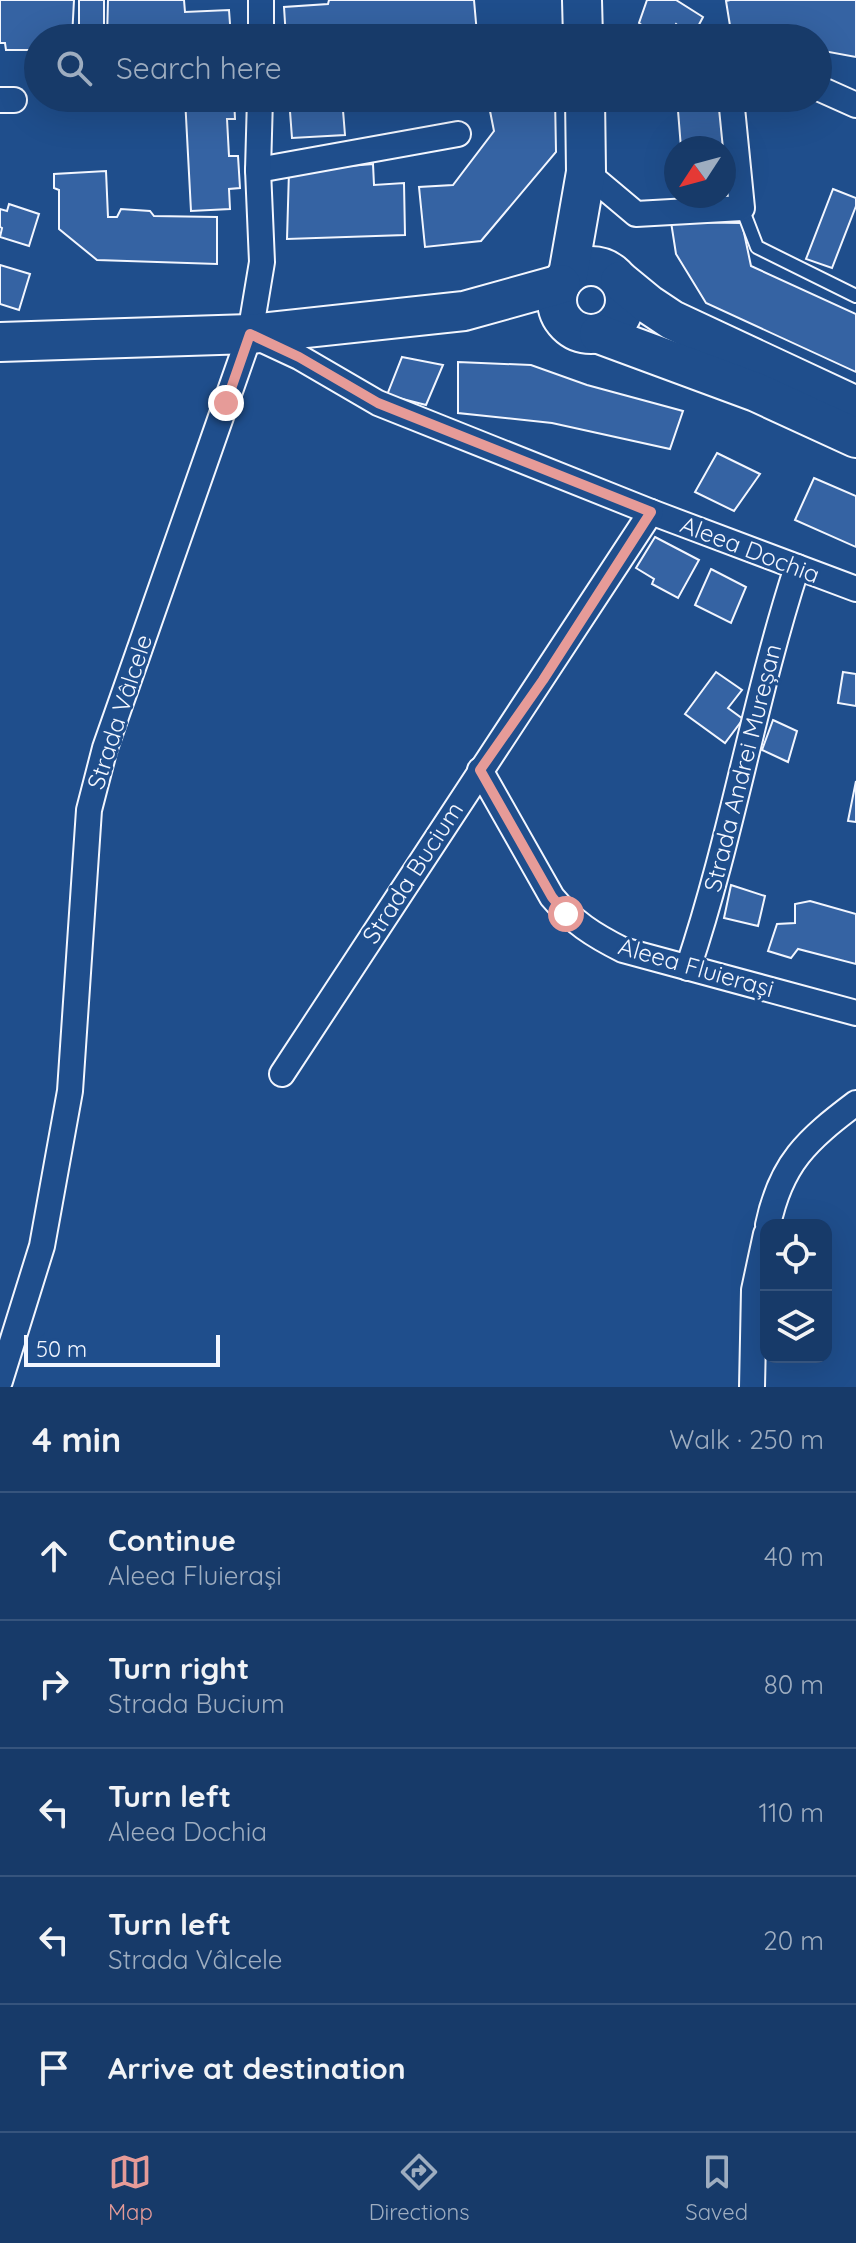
<!DOCTYPE html>
<html lang="en">
<head>
<meta charset="utf-8">
<style>
  :root { --surface:#173a69; --page:#20416f; --text:#f1f3f6; --muted:#9eadc0; --line:#36547d; --accent:#e69b98 }
  body { margin:0; font-family:Quicksand,sans-serif; background:var(--page); color:var(--text) }
  .controls { position:absolute; right:24px; bottom:24px; display:grid; overflow:hidden; border-radius:16px; box-shadow:0 8px 32px #0002 }
  .controls button { width:72px; height:72px; display:grid; place-items:center; padding:0; border:0; border-bottom:2px solid var(--line); background:var(--surface); color:var(--text); font:40px sans-serif }
  .compass { position:absolute; left:664px; top:136px; width:72px; height:72px; border-radius:50%; background:var(--surface); box-shadow:0 8px 32px #0002; rotate:234deg }
  .scale { position:absolute; left:24px; bottom:20px; width:196px; box-sizing:border-box; padding-left:8px; border:4px solid #f2f6ff; border-top:0; font-size:22px; line-height:28px; white-space:nowrap; color:#f2f6ff; -webkit-text-stroke:6px #1f4e8c; paint-order:stroke }
  .stop { position:absolute; width:24px; height:24px; margin:-18px; border:6px solid #e69b98; border-radius:50%; background:#fff }
  .stop.end { background:#e69b98; border-color:#fff; box-shadow:0 2px 8px #0008 }
  .list { margin:0; padding:0; list-style:none }
  h2 { display:flex; justify-content:space-between; align-items:center; height:104px; margin:0; padding:0 32px; font-size:34px }
  h2 small { font-size:26px; font-weight:400; color:var(--muted) }
  .list li { display:grid; grid-template-columns:52px 1fr auto; gap:24px; align-items:center; box-sizing:border-box; height:128px; padding:0 32px; border-top:2px solid var(--line) }
  .list b { display:block; font-size:30px; white-space:nowrap }
  .list p { margin:0; font-size:26px; white-space:nowrap; color:var(--muted) }
  .list em { font-size:26px; font-style:normal; color:var(--muted) }
  .icon { flex:none; width:44px; height:44px; fill:none; stroke:currentColor; stroke-width:2; stroke-linecap:round; stroke-linejoin:round }
  .map { position:relative; flex:none; width:856px; height:1387px; overflow:hidden }
  .search { position:absolute; background:var(--surface); box-shadow:0 8px 32px #0002; left:24px; right:24px; top:24px; height:88px; display:flex; align-items:center; gap:20px; box-sizing:border-box; padding:0 28px; border-radius:44px; color:var(--muted); font-size:30px }
  .sheet { height:744px; background:var(--surface) }
  nav { display:flex; justify-content:space-around; align-items:center; box-sizing:border-box; height:112px; border-top:2px solid var(--line); background:var(--surface); font-size:22px; color:var(--muted) }
  nav a { display:grid; justify-items:center; gap:4px }
  nav .on { color:var(--accent) }
  .map>svg:first-child { display:block }
</style>
</head>
<body>
<div class="map">
<svg width="856" height="1387" viewBox="0 0 856 1387">
  <rect width="100%" height="100%" fill="#1f4e8c"/>
  <g fill="#3563a3" stroke="#f2f6ff" stroke-width="2">
    <polygon points="0,0 74,0 72,38 38,38 38,50 6,50 5,43 0,43"/>
    <rect x="79" y="0" width="25" height="38"/>
    <polygon points="108,0 184,0 185,12 229,10 231,38 107,38"/>
    <polygon points="329,0 474,0 477,34 462,35 463,38 418,38 417,36 390,38 286,38 284,7 328,4"/>
    <polygon points="647,0 676,0 703,17 692,38 676,24 666,38 659,38 639,23"/>
    <polygon points="730,0 856,0 856,57 818,50 818,38 732,38 726,1"/>
    <polygon points="185,98 234,98 235,119 227,119 229,156 238,156 240,188 229,189 230,209 191,211"/>
    <polygon points="289,98 342,98 345,135 292,138"/>
    <polygon points="555,98 556,152 481,241 425,247 419,187 453,185 494,131 489,106"/>
    <polygon points="677,98 723,98 730,190 724,190 724,148 681,148"/>
    <polygon points="373,164 374,185 404,183 405,235 287,239 289,171"/>
    <polygon points="106,171 108,217 117,217 121,209 150,211 154,216 217,217 217,264 97,260 59,229 59,190 54,188 54,174"/>
    <polygon points="833,189 856,198 856,206 832,268 806,259"/>
    <polygon points="9,204 39,214 29,246 0,237 2,228 0,227 0,209 7,211"/>
    <polygon points="671,222 742,223 751,266 856,314 856,372 706,303 676,254"/>
    <polygon points="0,265 30,274 19,310 0,304"/>
    <polygon points="402,357 443,365 426,405 387,395"/>
    <polygon points="458,362 531,365 587,385 683,411 670,449 552,423 458,413"/>
    <polygon points="717,453 760,474 734,511 695,492"/>
    <polygon points="814,478 856,496 856,547 795,520"/>
    <polygon points="655,537 699,560 678,598 652,584 654,579 636,568"/>
    <polygon points="711,569 746,587 731,623 695,605"/>
    <polygon points="716,672 742,690 728,708 743,719 725,743 685,714"/>
    <polygon points="843,672 856,674 856,706 838,703"/>
    <polygon points="773,720 797,731 788,762 762,750"/>
    <polygon points="856,781 856,822 848,821"/>
    <polygon points="731,885 765,896 758,926 724,918"/>
    <polygon points="810,901 856,914 856,964 798,949 791,958 768,951 777,924 795,923 795,904"/>
  </g>
  <g fill="none" stroke-linecap="round" stroke-linejoin="round">
    <defs>
      <polyline id="service" points="742,208 757,247 856,296"/>
      <g id="minor">
        <polyline points="261,38 261,0"/>
        <polyline points="818,88 856,105"/>
        <polyline points="0,100 14,100"/>
        <polyline points="258,170 458,134"/>
        <polyline points="586,172 636,214 742,208 731,98"/>
        <polyline points="254,336 299,357 378,403 651,512 856,589"/>
        <path d="M 480,770 L 552,897 C 573,922 593,935 623,950 L 856,1013"/>
        <path d="M 688,968 C 732,837 754,699 797,567"/>
        <polyline points="282,1074 651,512"/>
        <path d="M 768,1225 C 781,1163 807,1140 856,1103"/>
        <polyline points="0,1381 42,1246 70,1091 89,810 105,748 250,334 262,262 258,170 260,98"/>
        <polyline points="752,1387 754,1290 766,1234"/>
      </g>
      <g id="primary">
        <polyline points="582,0 583,38"/>
        <circle cx="591" cy="300" r="34"/>
        <polyline points="568,275 586,172 585,98"/>
        <polyline points="620,281 648,304 672,320 856,406"/>
        <polyline points="599,334 756,392 856,438"/>
        <polyline points="0,342 250,334 464,311 561,284"/>
      </g>
    </defs>
    <use href="#service" stroke="#f2f6ff" stroke-width="16"/>
    <use href="#minor" stroke="#f2f6ff" stroke-width="28"/>
    <use href="#primary" stroke="#f2f6ff" stroke-width="42"/>
    <use href="#service" stroke="#1f4e8c" stroke-width="12"/>
    <use href="#minor" stroke="#1f4e8c" stroke-width="24"/>
    <use href="#primary" stroke="#1f4e8c" stroke-width="38"/>
  </g>
  <g fill="none" stroke-linecap="round" stroke-linejoin="round">
    <polyline stroke="#e69b98" stroke-width="10" points="226,403 250,334 299,357 378,403 651,512 543,680 480,770 552,897 566,914"/>
  </g>
  <g text-anchor="middle" stroke-width="6" stroke-linejoin="round" paint-order="stroke">
    <g font-size="24" fill="#f2f6ff" stroke="#1f4e8c">
      <text transform="translate(750 550) rotate(21)" y="8">Aleea Dochia</text>
      <text transform="translate(120 712) rotate(-72)" y="8">Strada Vâlcele</text>
      <text transform="translate(743 768) rotate(-76)" y="8">Strada Andrei Mureșan</text>
      <text transform="translate(413 873) rotate(-57)" y="8">Strada Bucium</text>
      <text transform="translate(696 968) rotate(16)" y="8">Aleea Fluierași</text>
    </g>
  </g>
</svg>
<div class="controls">
<button><svg class="icon" aria-label="locate" viewBox="0 0 24 24"><circle cx="12" cy="12" r="6"/><path d="M12 2v4M12 18v4M2 12h4M18 12h4"/></svg></button>
<button><svg class="icon" aria-label="layers" viewBox="0 0 24 24"><path d="M12 4l9 5-9 5-9-5zM3 14l9 5 9-5"/></svg></button>
</div>
<svg class="compass" viewBox="-18 -18 36 36"><path d="M0-13l5 13h-10z" fill="#e53935"/><path d="M0 13l5-13h-10z" fill="#9eadc0"/></svg>
<div class="scale">50 m</div>
<div class="stop" style="left:566px;top:914px"></div>
<div class="stop end" style="left:226px;top:403px"></div>
<div class="search"><svg class="icon" aria-label="search" viewBox="0 0 24 24"><circle cx="10" cy="10" r="6"/><path d="M15 15l6 6"/></svg>Search here</div>
</div>
<section class="sheet">
<h2>4 min<small>Walk · 250 m</small></h2>
<ul class="list">
<li><svg class="icon" aria-label="ahead" viewBox="0 0 24 24"><path d="M12 20V5M6 11l6-6 6 6"/></svg><div><b>Continue</b><p>Aleea Fluierași</p></div><em>40 m</em></li>
<li><svg class="icon" aria-label="right" viewBox="0 0 24 24"><path d="M7 20v-9h11M14 6l5 5-5 5"/></svg><div><b>Turn right</b><p>Strada Bucium</p></div><em>80 m</em></li>
<li><svg class="icon" aria-label="left" viewBox="0 0 24 24"><path d="M17 20v-9H6M10 6l-5 5 5 5"/></svg><div><b>Turn left</b><p>Aleea Dochia</p></div><em>110 m</em></li>
<li><svg class="icon" aria-label="left" viewBox="0 0 24 24"><path d="M17 20v-9H6M10 6l-5 5 5 5"/></svg><div><b>Turn left</b><p>Strada Vâlcele</p></div><em>20 m</em></li>
<li><svg class="icon" aria-label="arrive" viewBox="0 0 24 24"><path d="M6 21V4h12l-3 4 3 4H6"/></svg><div><b>Arrive at destination</b></div></li>
</ul>
</section>
<nav>
<a class="on"><svg class="icon" aria-label="map" viewBox="0 0 24 24"><path d="M3 6l6-2 6 2 6-2v14l-6 2-6-2-6 2zM9 4v14M15 6v14"/></svg>Map</a>
<a><svg class="icon" aria-label="directions" viewBox="0 0 24 24"><path d="M12 3l9 9-9 9-9-9zM9 14v-3h6M13 9l2 2-2 2"/></svg>Directions</a>
<a><svg class="icon" aria-label="saved" viewBox="0 0 24 24"><path d="M7 4h10v16l-5-4-5 4z"/></svg>Saved</a>
</nav>
</body>
</html>
